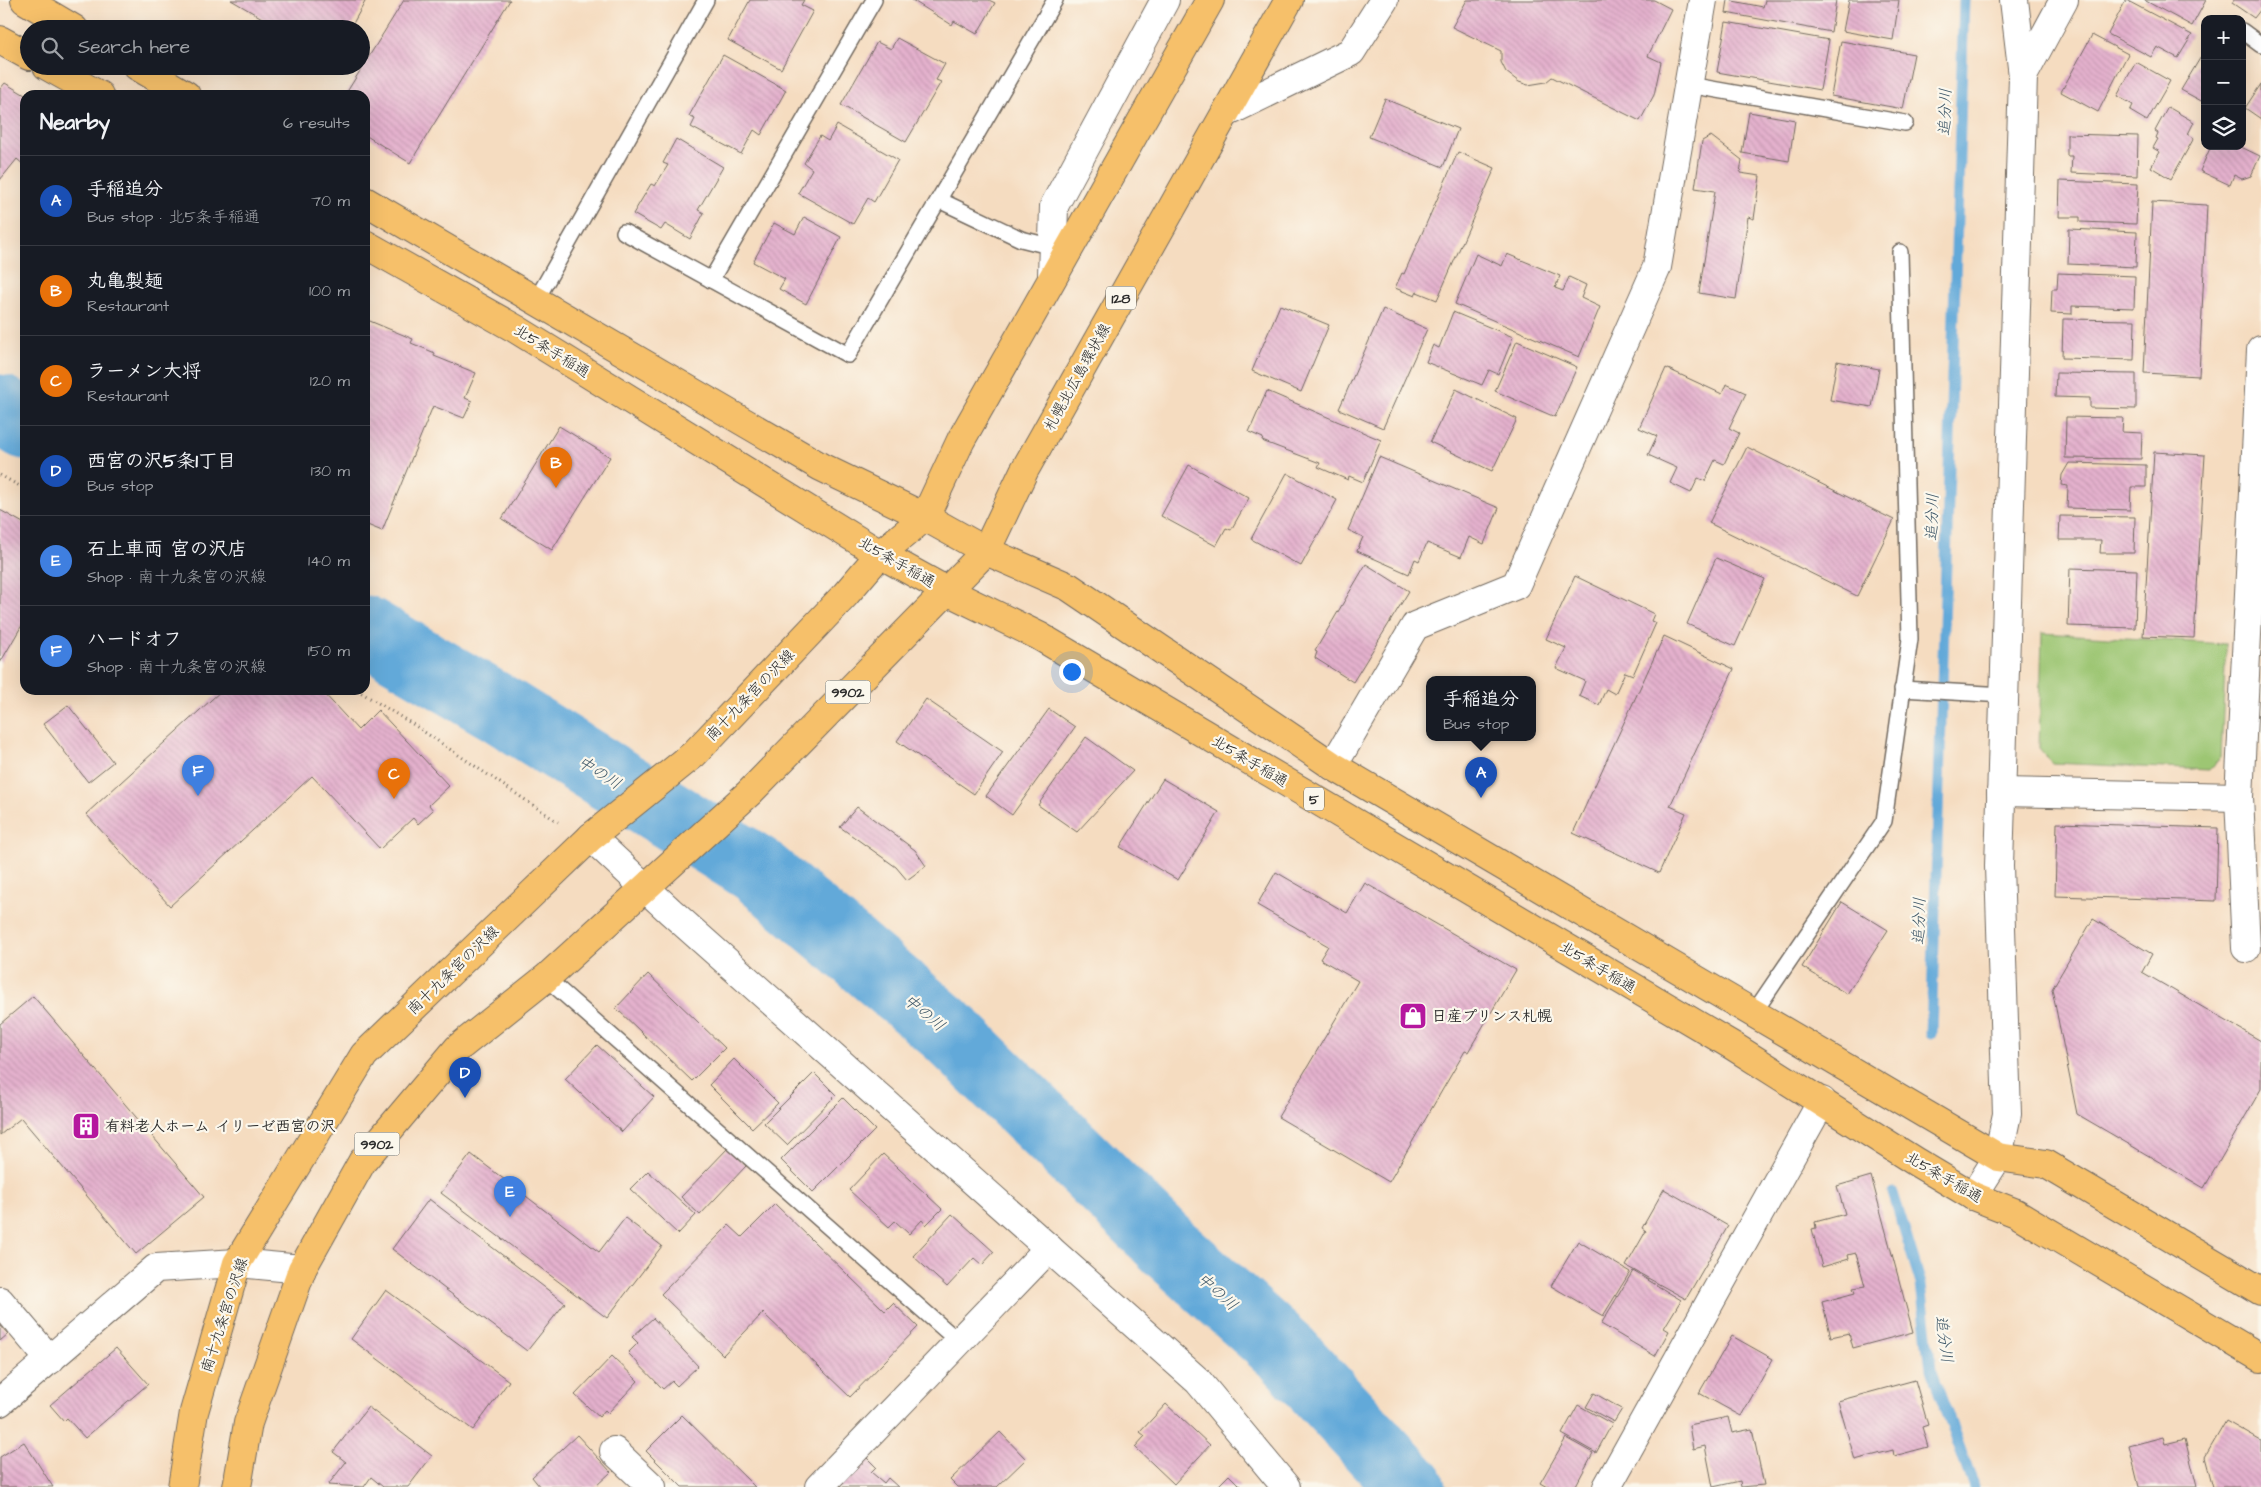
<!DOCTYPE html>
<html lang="en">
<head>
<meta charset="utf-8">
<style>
  :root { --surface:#171b24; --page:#242831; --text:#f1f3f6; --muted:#9ea1a6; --line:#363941; --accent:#d690ce }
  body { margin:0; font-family:"Architects Daughter","Klee One",sans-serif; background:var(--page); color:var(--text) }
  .controls { position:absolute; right:15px; top:15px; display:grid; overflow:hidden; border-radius:10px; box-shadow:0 5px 20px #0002 }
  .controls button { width:45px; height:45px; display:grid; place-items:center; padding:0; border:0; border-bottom:1px solid var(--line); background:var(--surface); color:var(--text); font:25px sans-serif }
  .you { position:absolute; left:1071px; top:671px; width:18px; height:18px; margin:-12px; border:4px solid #fff; border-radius:50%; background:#1a73e8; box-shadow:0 0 0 8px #1a73e833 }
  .badge { display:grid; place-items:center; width:32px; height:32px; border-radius:50%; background:var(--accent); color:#fff; font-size:16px; font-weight:700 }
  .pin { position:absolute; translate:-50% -41px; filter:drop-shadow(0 1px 2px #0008) }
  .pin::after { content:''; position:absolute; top:26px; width:18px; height:15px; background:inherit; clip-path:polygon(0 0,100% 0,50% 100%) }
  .popup { position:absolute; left:1426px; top:676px; width:110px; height:65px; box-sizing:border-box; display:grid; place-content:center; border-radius:10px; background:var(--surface); filter:drop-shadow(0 1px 4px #0005); font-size:16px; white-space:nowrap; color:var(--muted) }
  .popup b { font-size:19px; color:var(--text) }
  .popup::after { content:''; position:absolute; left:50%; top:100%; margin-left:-10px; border:10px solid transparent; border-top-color:var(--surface) }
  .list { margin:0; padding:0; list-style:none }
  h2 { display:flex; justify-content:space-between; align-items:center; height:65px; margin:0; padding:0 20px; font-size:21px }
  h2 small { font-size:16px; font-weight:400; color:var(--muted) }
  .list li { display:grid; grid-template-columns:32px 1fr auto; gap:15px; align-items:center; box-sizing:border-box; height:90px; padding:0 20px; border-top:1px solid var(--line) }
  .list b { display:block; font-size:19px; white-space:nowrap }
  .list p { margin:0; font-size:16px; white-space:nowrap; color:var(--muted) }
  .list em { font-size:16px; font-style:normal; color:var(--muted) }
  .icon { flex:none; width:28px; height:28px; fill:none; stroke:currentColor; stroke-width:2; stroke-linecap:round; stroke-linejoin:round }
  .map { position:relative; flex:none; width:2261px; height:1487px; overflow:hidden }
  .search { position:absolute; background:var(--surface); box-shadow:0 5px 20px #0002; left:20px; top:20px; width:350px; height:55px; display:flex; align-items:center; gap:12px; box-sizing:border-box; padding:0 18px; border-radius:28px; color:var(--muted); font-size:19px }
  .panel { position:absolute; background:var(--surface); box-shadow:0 5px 20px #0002; left:20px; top:90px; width:350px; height:605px; border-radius:15px }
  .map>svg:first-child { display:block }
</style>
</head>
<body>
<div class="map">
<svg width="2261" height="1487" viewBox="0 0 2261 1487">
  <defs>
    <pattern id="building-back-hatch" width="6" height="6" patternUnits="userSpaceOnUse" patternTransform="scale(1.25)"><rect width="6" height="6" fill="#e4b1cd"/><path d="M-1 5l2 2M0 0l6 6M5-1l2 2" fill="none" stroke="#c498b0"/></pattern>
  </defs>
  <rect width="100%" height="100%" fill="#fbf7ec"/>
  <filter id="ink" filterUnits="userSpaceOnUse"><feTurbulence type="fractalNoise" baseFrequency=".02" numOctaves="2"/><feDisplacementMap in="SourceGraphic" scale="10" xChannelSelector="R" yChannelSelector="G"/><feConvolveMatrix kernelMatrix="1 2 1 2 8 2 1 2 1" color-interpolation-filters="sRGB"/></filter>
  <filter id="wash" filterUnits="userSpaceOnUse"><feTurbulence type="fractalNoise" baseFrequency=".0096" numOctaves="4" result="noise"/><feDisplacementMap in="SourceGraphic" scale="20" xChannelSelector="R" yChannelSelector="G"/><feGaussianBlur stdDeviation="1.12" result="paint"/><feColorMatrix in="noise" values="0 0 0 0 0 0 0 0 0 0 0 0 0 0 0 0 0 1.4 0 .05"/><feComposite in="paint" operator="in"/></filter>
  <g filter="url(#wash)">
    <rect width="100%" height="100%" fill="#f5dcc0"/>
    <polygon fill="#9dc673" stroke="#64784f" points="2042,633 2226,644 2221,758 2209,770 2052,763 2039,748"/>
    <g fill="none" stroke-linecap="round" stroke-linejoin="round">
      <g stroke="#62a9d9" stroke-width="11">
        <polyline points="1931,1034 1964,0"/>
        <polyline points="1893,1193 1921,1284 1931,1369 1974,1487"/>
      </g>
      <g stroke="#62a9d9" stroke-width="69">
        <polyline points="0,409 25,425"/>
        <polyline points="365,630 500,709 756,869 950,1033 1172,1250 1288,1354 1411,1487"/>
      </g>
    </g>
    <g id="blocks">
      <g fill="url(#building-back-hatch)">
        <polygon points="231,0 366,0 350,29 281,29"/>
        <polygon points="404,0 510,0 410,163 365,135 365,95 345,95"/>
        <polygon points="750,0 804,0 801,5 813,11 781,69 728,40"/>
        <polygon points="912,0 989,0 995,3 977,34 954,21 952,25"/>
        <polygon points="1467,0 1654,0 1671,9 1648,56 1661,62 1654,95 1640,121 1552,77 1546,82 1528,85 1519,82 1506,72 1501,62 1501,51 1452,27"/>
        <polygon points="1728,0 1763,7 1765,0 1836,0 1831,32 1726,13"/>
        <polygon points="1849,0 1899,0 1893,40 1843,31"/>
        <polygon points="2126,0 2192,35 2178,58 2157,47 2151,57 2108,34"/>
        <polygon points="2144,0 2206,0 2192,26"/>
        <polygon points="2234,0 2261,0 2261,9 2254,18 2232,3"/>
        <polygon points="1726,22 1829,40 1820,90 1717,72"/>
        <polygon points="2092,35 2128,54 2098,112 2061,92"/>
        <polygon points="897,38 945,64 936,80 941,82 906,142 841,105 877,42 891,49"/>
        <polygon points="1841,41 1914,54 1903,109 1831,96"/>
        <polygon points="2205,50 2205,103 2181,90"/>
        <polygon points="723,55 786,90 761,135 754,130 741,154 691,127 695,119 689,116"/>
        <polygon points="2136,62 2170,81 2147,121 2130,111 2133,105 2117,96"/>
        <polygon points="5,83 25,95 25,166 17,159 0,180 0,89"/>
        <polygon points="2261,84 2261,119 2245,108"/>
        <polygon points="1385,99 1458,129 1443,167 1369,137"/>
        <polygon points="2168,107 2194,122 2188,134 2194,138 2171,179 2151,167 2160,152 2153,148 2158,139 2156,138 2158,133 2155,131"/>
        <polygon points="1749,112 1795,120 1789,161 1742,153"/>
        <polygon points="837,125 898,160 874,202 868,198 853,224 798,193 812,169 804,163 820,136 828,141"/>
        <polygon points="2067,134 2138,136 2137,176 2071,173 2072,156 2067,156"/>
        <polygon points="1711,136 1742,160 1740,173 1760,176 1754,219 1748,217 1736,299 1699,293 1715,191 1695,188 1702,141"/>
        <polygon points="676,139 723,167 698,210 704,213 690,239 665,224 661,230 633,214 651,184 655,186 668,165 663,163"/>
        <polygon points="2211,146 2239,146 2260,156 2251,176 2242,179 2234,175 2230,185 2200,171"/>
        <polygon points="1458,152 1495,168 1437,300 1417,292 1415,296 1395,288 1402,273 1404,274"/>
        <polygon points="2060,181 2138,184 2136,224 2080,222 2080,217 2059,217"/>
        <polygon points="2152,202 2207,205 2199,376 2144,373"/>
        <polygon points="804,217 841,237 806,304 779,289 785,279 753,262 774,223 795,234"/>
        <polygon points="2069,229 2137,232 2136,267 2068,264"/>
        <polygon points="1476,254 1502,266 1507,254 1560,276 1555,288 1563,291 1569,277 1586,285 1581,298 1600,307 1579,357 1455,304"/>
        <polygon points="2058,273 2135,276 2134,308 2072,306 2072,314 2051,313 2052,289 2057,289"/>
        <polygon points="1280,305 1329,325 1301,392 1252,371"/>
        <polygon points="1383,309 1427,329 1383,428 1339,409"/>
        <polygon points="1453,312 1513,337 1498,374 1489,370 1482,385 1426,362 1433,345 1439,348"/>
        <polygon points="365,319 413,339 411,343 435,353 434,356 476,373 465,398 472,401 464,418 433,406 382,531 365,524"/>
        <polygon points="2063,319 2135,320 2134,360 2062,358"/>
        <polygon points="1517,341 1577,367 1555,417 1495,391"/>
        <polygon points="1837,361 1879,369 1872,407 1830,400"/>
        <polygon points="1666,368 1722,394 1726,384 1746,393 1729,428 1739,433 1724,464 1715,460 1705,481 1698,478 1691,493 1670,483 1677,468 1648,455 1657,436 1639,428"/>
        <polygon points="2056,373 2136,374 2136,409 2090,408 2090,398 2055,397"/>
        <polygon points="1456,389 1517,419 1492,471 1430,442"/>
        <polygon points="1267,391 1381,440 1363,482 1349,476 1348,480 1318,467 1320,463 1262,441 1263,438 1249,432"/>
        <polygon points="2066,417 2123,418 2122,432 2142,433 2141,459 2065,458"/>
        <polygon points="559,426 610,457 552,550 502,519"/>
        <polygon points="1747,447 1894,520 1857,596 1709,523"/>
        <polygon points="2154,452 2205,455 2194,638 2143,636"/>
        <polygon points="1379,457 1499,508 1484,544 1469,537 1461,557 1427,543 1419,561 1415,559 1409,574 1357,551 1363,537 1348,530"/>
        <polygon points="2069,463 2146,465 2146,487 2131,487 2130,510 2067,508 2068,486 2061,485 2062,475"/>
        <polygon points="1189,465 1249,498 1231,530 1226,528 1216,546 1161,516"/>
        <polygon points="1287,473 1337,500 1301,566 1251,539"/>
        <polygon points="0,510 25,524 25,620 0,663"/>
        <polygon points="2060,516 2135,517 2134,553 2100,553 2101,540 2059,540"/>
        <polygon points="1716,558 1765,579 1735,646 1687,624"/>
        <polygon points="1366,564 1409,591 1353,682 1315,658 1317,652 1315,651"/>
        <polygon points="2070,568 2137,570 2135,628 2068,626"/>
        <polygon points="1575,576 1654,614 1651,621 1656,623 1633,675 1625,672 1615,694 1606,689 1599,705 1579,696 1585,681 1556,668 1566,648 1546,639"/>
        <polygon points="1664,636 1734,669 1670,806 1686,813 1659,873 1573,833"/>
        <polygon points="222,690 321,690 358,730 378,710 449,786 429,805 433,810 418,824 413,818 380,849 312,776 170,906 86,814"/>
        <polygon points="926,699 1003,752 974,794 897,741"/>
        <polygon points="68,705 113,762 88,782 43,724"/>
        <polygon points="1049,709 1075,727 1012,815 986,796"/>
        <polygon points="1086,737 1133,771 1077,832 1038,805"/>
        <polygon points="1163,779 1219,812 1178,880 1120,847"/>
        <polygon points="857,807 915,850 926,866 907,880 896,867 840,827"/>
        <polygon points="2057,823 2218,828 2216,901 2055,896"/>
        <polygon points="1276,872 1347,913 1365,883 1516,970 1468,1052 1465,1051 1389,1182 1278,1117 1358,981 1320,959 1328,946 1257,905"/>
        <polygon points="1842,902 1888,930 1847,994 1802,967"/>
        <polygon points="2093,919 2152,954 2142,972 2261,1041 2261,1089 2204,1188 2077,1114 2052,989"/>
        <polygon points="648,974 725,1048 692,1081 616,1008"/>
        <polygon points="33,996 204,1197 136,1254 21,1118 0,1135 0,1024"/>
        <polygon points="597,1045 654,1097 622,1132 565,1079"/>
        <polygon points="734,1059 778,1103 752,1128 709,1085"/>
        <polygon points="814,1073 836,1095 787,1145 764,1123"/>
        <polygon points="843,1098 875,1130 813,1192 781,1160"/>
        <polygon points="728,1148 746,1166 700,1215 681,1197"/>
        <polygon points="471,1154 599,1252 625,1218 662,1246 607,1318 441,1193"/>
        <polygon points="883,1154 942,1209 926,1225 922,1220 909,1234 895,1221 889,1227 849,1190"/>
        <polygon points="648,1171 696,1215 678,1234 630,1189"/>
        <polygon points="1871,1176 1913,1332 1853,1348 1849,1333 1831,1337 1822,1302 1855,1293 1853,1288 1865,1286 1856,1253 1848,1255 1849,1259 1822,1267 1812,1229 1816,1228 1815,1222 1845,1214 1837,1186"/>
        <polygon points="1664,1189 1728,1226 1686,1299 1626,1266 1646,1231 1642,1228"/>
        <polygon points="429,1199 565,1303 527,1351 392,1249"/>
        <polygon points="775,1204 885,1311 893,1303 918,1327 850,1397 763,1313 723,1355 661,1294 729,1225 742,1237"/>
        <polygon points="952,1214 994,1252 982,1265 974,1258 947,1287 913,1256"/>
        <polygon points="1578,1241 1630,1272 1603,1316 1551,1286"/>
        <polygon points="1633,1271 1681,1300 1664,1328 1669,1331 1655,1356 1601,1324"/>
        <polygon points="386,1290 509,1381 473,1430 351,1339"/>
        <polygon points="653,1318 698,1366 677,1386 672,1381 663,1389 628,1353 638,1343 632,1337"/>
        <polygon points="0,1325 8,1334 0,1341"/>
        <polygon points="1732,1336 1773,1359 1741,1416 1699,1393"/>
        <polygon points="116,1348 148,1384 85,1438 67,1418 64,1421 50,1405"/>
        <polygon points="612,1356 638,1381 608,1413 605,1410 599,1417 575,1395"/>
        <polygon points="1915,1380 1928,1425 1922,1427 1928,1447 1894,1456 1893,1450 1855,1460 1838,1401"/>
        <polygon points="1594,1393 1622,1409 1614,1422 1586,1407"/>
        <polygon points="1166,1404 1210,1445 1174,1484 1135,1447 1145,1436 1140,1432"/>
        <polygon points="1578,1405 1612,1424 1596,1453 1562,1434"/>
        <polygon points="368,1407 432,1456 408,1487 383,1487 371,1477 364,1487 328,1485 346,1462 333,1452"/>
        <polygon points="682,1415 755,1487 682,1487 646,1451"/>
        <polygon points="1728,1417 1732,1433 1752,1429 1764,1485 1741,1487 1740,1481 1713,1487 1705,1446 1693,1449 1689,1425"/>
        <polygon points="2226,1421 2261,1441 2261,1487 2213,1487 2205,1457"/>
        <polygon points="1000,1432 1026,1459 997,1487 957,1487 950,1480"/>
        <polygon points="577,1435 611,1472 595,1487 540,1487 532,1477"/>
        <polygon points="2163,1437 2165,1444 2185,1439 2197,1487 2139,1487 2129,1446"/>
        <polygon points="1566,1438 1593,1453 1575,1487 1547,1487 1540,1483"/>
        <polygon points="24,1442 53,1487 0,1487 0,1457"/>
        <polygon points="866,1457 876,1467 871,1472 884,1483 888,1478 898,1487 838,1487"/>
        <polygon points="1229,1475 1241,1487 1217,1487"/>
      </g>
    </g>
  </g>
  <g filter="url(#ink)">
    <use href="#blocks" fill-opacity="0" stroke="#72695f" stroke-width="1"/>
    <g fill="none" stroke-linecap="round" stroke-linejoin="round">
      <defs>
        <g id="lane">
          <polyline points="2242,31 2261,45"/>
          <polyline points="1689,85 1905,123"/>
          <polyline points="939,200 1021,239 1053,247"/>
          <polyline points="624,232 848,355 1055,0"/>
          <polyline points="711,280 874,0"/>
          <polyline points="535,302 706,0"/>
          <polyline points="1902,689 2004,695"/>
          <polyline points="546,978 959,1342"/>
          <polyline points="1753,1014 1884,821 1910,639 1900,252"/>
        </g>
        <g id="street">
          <polyline points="2014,0 2023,76"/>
          <polyline points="1226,113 1351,52 1384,0"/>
          <polyline points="1052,277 1054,206 1165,0"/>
          <polyline points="1333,766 1415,626 1516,585 1657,267 1703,0"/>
          <polyline points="2001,792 2239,797"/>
          <polyline points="591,837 670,911 1198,1381 1286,1487"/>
          <polyline points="2246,948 2239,797 2261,350"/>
          <polyline points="1973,1196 1998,1157 2007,1114 1999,866 2023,76 2064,0"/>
          <polyline points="0,1301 50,1360"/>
          <polyline points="0,1402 156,1268 237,1263 302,1269"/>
          <polyline points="614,1451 652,1487"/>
          <polyline points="819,1487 1049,1248"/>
          <polyline points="1607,1487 1822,1101"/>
        </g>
        <g id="primary">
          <polyline points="182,1487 194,1412 237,1263 364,1055 591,837 694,754 845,595 880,554 925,517 961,440 1210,0"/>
          <polyline points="237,1487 248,1423 302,1269 362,1162 458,1048 546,978 749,793 986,551 1024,471 1289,0"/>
        </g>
        <g id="highway">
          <polyline points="25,0 74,29"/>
          <polyline points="0,40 29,56"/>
          <polyline points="47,66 99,95"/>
          <polyline points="137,66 186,95"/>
          <polyline points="365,201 821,467 925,517 986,551 1069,587 1333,766 1998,1157 2046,1164 2261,1291"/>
          <polyline points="365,244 516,329 880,554 947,591 1039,636 1733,1046 1916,1162 1973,1196 2016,1213 2261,1358"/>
        </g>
      </defs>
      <use href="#lane" stroke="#72695f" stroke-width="18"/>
      <use href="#street" stroke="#72695f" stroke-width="30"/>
      <use href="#primary" stroke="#72695f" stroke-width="30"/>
      <use href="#highway" stroke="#72695f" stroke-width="30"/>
      <g stroke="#72695f" stroke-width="3" stroke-dasharray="1 4" stroke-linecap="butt">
        <polyline points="0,475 25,489"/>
        <polyline points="357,690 414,725 558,822"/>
      </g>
      <use href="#lane" stroke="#fff" stroke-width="15"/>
      <use href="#street" stroke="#fff" stroke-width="28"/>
      <use href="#primary" stroke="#f6c06b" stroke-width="28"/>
      <use href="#highway" stroke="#f6c06b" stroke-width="28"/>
    </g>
  </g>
  <defs>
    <symbol id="shop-square" viewBox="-11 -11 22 22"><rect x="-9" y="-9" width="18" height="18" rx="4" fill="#b5179e" stroke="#fbf7ec"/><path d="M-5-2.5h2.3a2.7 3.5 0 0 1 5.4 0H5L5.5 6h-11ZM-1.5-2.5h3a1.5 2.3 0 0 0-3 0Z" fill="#fff"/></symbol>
    <symbol id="building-square" viewBox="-11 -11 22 22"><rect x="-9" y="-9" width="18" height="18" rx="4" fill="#b5179e" stroke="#fbf7ec"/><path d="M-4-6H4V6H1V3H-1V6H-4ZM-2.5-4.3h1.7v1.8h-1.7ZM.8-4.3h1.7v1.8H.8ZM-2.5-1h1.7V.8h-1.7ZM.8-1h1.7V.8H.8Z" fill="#fff"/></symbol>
  </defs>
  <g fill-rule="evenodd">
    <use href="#shop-square" x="1397" y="1000" width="32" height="32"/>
    <use href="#building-square" x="70" y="1110" width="32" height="32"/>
  </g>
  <g text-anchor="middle" stroke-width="4.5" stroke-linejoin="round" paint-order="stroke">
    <g fill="#fbf7ec" stroke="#696865" stroke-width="1">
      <rect x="1106" y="286.5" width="30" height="23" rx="4"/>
      <rect x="825.5" y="680.5" width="45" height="23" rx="4"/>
      <rect x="1304" y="787.5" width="20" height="23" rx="4"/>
      <rect x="354.5" y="1132.5" width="45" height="23" rx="4"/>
    </g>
    <g font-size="14" font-weight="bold" fill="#2b2b2b">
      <text x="1121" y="303">128</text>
      <text x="848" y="697">9902</text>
      <text x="1314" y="804">5</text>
      <text x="377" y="1149">9902</text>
    </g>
    <g font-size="15" fill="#2b2b2b" stroke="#fbf7ec">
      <text transform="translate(552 351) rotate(32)" y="5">北5条手稲通</text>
      <text transform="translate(1077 377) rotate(-61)" y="5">札幌北広島環状線</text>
      <text transform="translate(897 562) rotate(30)" y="5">北5条手稲通</text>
      <text transform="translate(750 695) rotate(-46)" y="5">南十九条宮の沢線</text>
      <text transform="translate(1250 761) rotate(31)" y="5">北5条手稲通</text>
      <text transform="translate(1598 967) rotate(31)" y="5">北5条手稲通</text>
      <text transform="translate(453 970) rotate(-44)" y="5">南十九条宮の沢線</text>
      <text transform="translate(1944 1177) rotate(30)" y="5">北5条手稲通</text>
      <text transform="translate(224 1315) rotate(-72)" y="5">南十九条宮の沢線</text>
    </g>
    <g font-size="15" font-weight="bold" fill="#2b2b2b" stroke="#fbf7ec" text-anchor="start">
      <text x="1432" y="1021">日産プリンス札幌</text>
      <text x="105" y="1131">有料老人ホーム イリーゼ西宮の沢</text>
    </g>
    <g font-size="16" font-style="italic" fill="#3e5768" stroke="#fbf7ec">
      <text transform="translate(1944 112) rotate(-88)" y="6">追分川</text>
      <text transform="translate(1931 517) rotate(-88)" y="6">追分川</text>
      <text transform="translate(600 772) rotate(32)" y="6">中の川</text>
      <text transform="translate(1918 921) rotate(-88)" y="6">追分川</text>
      <text transform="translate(925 1012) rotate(40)" y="6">中の川</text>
      <text transform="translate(1218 1291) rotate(42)" y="6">中の川</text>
      <text transform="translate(1945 1339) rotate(82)" y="6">追分川</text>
    </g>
  </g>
</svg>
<div class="controls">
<button>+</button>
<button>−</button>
<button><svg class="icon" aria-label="layers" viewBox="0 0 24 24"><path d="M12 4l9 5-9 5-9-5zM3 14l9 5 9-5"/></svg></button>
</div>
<div class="you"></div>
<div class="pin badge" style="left:1481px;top:798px;background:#1a4fb4">A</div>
<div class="popup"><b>手稲追分</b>Bus stop</div>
<div class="pin badge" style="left:556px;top:488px;background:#e8710a">B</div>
<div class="pin badge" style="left:394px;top:799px;background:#e8710a">C</div>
<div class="pin badge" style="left:465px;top:1098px;background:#1a4fb4">D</div>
<div class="pin badge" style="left:510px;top:1217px;background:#3f7fe0">E</div>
<div class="pin badge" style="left:198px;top:796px;background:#3f7fe0">F</div>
<div class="search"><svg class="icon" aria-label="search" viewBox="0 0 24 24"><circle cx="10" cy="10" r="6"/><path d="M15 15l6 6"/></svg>Search here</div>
<section class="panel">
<h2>Nearby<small>6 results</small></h2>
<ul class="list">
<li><span class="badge" style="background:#1a4fb4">A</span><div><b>手稲追分</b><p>Bus stop · 北5条手稲通</p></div><em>70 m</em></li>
<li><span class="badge" style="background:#e8710a">B</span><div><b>丸亀製麺</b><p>Restaurant</p></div><em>100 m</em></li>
<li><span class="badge" style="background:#e8710a">C</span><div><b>ラーメン大将</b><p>Restaurant</p></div><em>120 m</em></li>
<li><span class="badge" style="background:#1a4fb4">D</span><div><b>西宮の沢5条1丁目</b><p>Bus stop</p></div><em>130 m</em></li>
<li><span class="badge" style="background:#3f7fe0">E</span><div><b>石上車両 宮の沢店</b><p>Shop · 南十九条宮の沢線</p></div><em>140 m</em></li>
<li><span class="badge" style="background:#3f7fe0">F</span><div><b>ハードオフ</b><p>Shop · 南十九条宮の沢線</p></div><em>150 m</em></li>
</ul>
</section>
</div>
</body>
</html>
